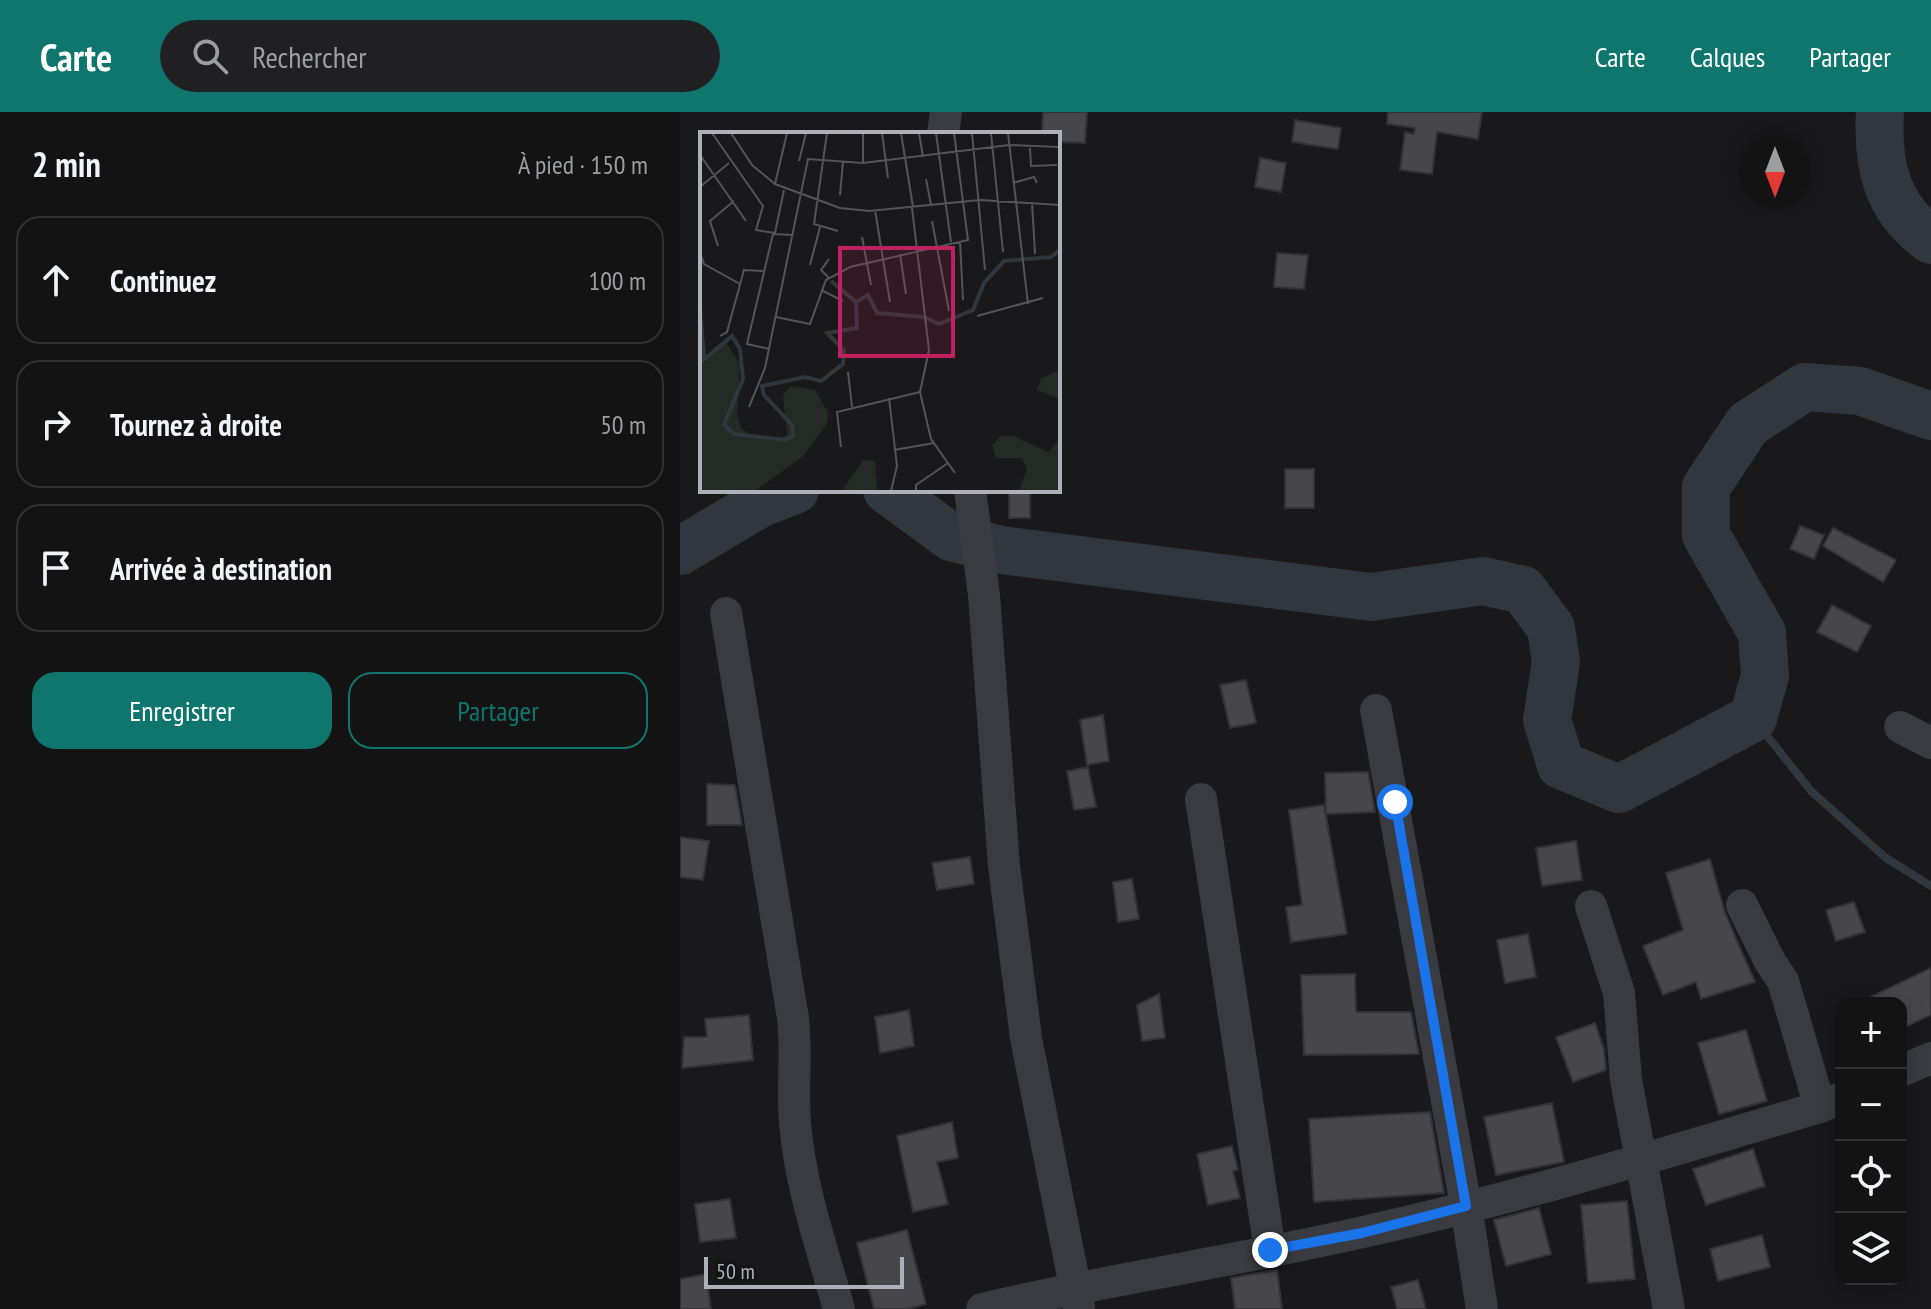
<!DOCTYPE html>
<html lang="fr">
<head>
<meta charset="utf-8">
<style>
  :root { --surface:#131314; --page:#202022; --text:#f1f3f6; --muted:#9d9ea0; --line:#323234; --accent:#0f766e }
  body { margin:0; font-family:"PT Sans Narrow",sans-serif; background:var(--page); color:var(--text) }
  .controls { position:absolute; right:24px; bottom:24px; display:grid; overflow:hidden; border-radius:16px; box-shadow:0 4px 20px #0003 }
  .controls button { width:72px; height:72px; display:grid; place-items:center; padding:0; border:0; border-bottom:2px solid var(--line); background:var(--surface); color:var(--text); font:40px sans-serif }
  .compass { position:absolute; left:1059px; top:24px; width:72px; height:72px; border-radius:50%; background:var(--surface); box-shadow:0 4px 20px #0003; rotate:180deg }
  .scale { position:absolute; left:24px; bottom:20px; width:200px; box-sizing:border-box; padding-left:8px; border:4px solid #adb0b9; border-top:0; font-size:22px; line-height:28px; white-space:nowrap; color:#adb0b9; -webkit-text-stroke:6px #141416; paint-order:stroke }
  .stop { position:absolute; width:24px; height:24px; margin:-18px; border:6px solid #1a73e8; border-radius:50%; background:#fff }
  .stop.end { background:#1a73e8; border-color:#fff; box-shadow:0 2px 8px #0008 }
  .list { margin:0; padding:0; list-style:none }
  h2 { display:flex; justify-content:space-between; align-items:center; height:104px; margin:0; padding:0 32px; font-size:34px }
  h2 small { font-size:26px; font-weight:400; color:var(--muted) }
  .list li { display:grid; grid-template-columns:52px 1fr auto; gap:24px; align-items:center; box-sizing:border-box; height:128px; margin:0 16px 16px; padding:0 16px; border:2px solid var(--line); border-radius:24px }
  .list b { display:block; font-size:30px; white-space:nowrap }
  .list em { font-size:26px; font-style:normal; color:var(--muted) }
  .actions { display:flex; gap:16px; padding:24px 32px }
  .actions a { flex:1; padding:18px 0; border:2px solid var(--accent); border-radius:24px; text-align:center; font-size:28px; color:var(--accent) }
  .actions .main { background:var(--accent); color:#fff }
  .icon { flex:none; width:44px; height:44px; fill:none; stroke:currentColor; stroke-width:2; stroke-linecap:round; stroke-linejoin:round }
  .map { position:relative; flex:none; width:1251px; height:1197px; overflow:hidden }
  header { display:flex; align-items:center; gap:48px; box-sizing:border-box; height:112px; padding:0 40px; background:var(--accent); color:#fff }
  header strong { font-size:38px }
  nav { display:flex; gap:44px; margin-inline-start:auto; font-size:28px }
  .search { width:560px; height:72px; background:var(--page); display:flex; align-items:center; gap:20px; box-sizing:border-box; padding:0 28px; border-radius:44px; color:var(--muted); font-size:30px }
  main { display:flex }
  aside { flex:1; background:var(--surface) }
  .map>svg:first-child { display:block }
</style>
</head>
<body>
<header>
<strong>Carte</strong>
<div class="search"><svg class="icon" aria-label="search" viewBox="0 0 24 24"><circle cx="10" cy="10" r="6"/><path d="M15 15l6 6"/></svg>Rechercher</div>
<nav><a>Carte</a><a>Calques</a><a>Partager</a></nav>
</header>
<main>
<aside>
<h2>2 min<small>À pied · 150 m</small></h2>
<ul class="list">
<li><svg class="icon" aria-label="ahead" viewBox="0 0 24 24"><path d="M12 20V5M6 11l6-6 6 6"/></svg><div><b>Continuez</b></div><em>100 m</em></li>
<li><svg class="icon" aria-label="right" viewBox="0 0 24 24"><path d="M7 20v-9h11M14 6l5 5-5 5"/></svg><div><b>Tournez à droite</b></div><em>50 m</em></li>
<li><svg class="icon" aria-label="arrive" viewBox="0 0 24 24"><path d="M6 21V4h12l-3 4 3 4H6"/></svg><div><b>Arrivée à destination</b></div></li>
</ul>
<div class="actions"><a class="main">Enregistrer</a><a>Partager</a></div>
</aside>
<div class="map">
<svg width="1251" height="1197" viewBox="0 0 1251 1197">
  <rect width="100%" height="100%" fill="#19191b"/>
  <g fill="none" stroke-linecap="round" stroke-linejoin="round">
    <polyline stroke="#30373e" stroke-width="8" points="1073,606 1131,679 1206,746 1251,774"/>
    <g stroke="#30373e" stroke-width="48">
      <path d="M 1200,0 C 1197,53 1206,95 1251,128"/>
      <polyline points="207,378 271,425 321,438 691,485 803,469 843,478 871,516 876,550 867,608 881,653 939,677 1073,606 1085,564 1082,521 1026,423 1026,375 1068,312 1125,275 1180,279 1251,304"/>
      <polyline points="0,439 79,392 115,378"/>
    </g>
  </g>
  <g fill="#46464b" stroke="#333337" stroke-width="2">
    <polygon points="363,0 407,0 405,31 378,30 378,22 362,22"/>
    <polygon points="708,0 802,0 798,27 757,20 752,62 720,58 725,20 734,22 735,16 707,12"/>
    <polygon points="615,8 661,16 658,37 612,30"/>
    <polygon points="580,46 606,51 601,80 575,75"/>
    <polygon points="597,141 628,143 624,177 594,175"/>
    <rect x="605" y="357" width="29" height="39"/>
    <rect x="329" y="378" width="21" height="28"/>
    <polygon points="1120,414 1144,423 1134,447 1110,437"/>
    <polygon points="1153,416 1216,448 1203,470 1143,434"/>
    <polygon points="1152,493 1191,514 1177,540 1137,520"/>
    <polygon points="566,568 576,611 550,616 540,573"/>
    <polygon points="423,603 429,649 407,653 400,608"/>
    <polygon points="408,655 416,695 394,698 387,659"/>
    <polygon points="688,660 695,700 646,702 645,661"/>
    <polygon points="27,672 55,673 62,713 27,713"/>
    <polygon points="644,693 667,822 611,830 606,795 622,793 609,698"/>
    <polygon points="0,725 29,729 23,768 0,765"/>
    <polygon points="896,729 902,768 862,774 856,736"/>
    <polygon points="290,745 294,772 257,778 252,751"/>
    <polygon points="1030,747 1045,801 1075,870 1021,887 1016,870 983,883 963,834 1003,818 986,761"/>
    <polygon points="452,767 459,807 438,810 433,770"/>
    <polygon points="1174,790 1185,820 1156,829 1146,798"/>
    <polygon points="848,822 856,865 825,871 817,828"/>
    <polygon points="1251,856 1251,903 1221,917 1221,891 1178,891"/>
    <polygon points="675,862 676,900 731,900 739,942 624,943 621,863"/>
    <polygon points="479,882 485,926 462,929 457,893"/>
    <polygon points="229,898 234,934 200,941 195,905"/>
    <polygon points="69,903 73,948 2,956 4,925 27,925 25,907"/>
    <polygon points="915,911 924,937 926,958 893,970 876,925"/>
    <polygon points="1066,918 1087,989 1039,1002 1018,931"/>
    <polygon points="872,991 884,1050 816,1063 804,1005"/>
    <polygon points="750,1000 764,1081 634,1090 629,1007"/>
    <polygon points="272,1010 278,1046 257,1050 268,1092 233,1100 217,1024"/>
    <polygon points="552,1034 558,1058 553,1059 560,1086 528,1093 517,1042"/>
    <polygon points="1073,1037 1085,1074 1026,1093 1013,1057"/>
    <polygon points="50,1087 56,1126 20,1130 15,1092"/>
    <polygon points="947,1089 955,1167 908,1171 901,1093"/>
    <polygon points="859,1096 871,1142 826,1154 814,1108"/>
    <polygon points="227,1118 246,1192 227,1197 194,1197 177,1131"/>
    <polygon points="1082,1123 1090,1155 1038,1169 1030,1137"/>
    <polygon points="597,1158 602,1197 555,1197 551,1166"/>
    <polygon points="26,1162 31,1197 0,1197 0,1167"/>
    <polygon points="738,1168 746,1197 717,1197 711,1175"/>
  </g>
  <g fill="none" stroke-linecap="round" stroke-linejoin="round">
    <g stroke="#3a3b40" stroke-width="32">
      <polyline points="263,22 266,0"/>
      <polyline points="290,378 304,483 324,754 346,926 399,1195"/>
      <path d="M 46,501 L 113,906 C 117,941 112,976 115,1011 C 120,1073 142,1137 159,1197"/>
      <polyline points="696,598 786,1094 802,1197"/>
      <polyline points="1220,615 1251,631"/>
      <polyline points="521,687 590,1138"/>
      <polyline points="1062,793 1089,848 1103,869 1140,995"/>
      <polyline points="911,794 939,881 946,968 989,1197"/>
      <polyline points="1221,959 1251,946"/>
      <path d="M 302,1197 C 428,1167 557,1149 683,1120 C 837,1086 989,1040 1140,995 L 1161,986"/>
    </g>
  </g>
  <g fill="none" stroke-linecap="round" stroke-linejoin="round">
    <polyline stroke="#1a73e8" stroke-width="10" points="590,1138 682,1121 786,1094 715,690"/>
  </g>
  <g transform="translate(20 20)">
    <rect width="360" height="360" fill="#19191b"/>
    <path d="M 27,212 L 40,232 L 37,283 L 41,296 L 51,303 L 77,309 L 87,303 L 83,263 L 91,254 L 115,258 L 128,280 L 127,292 L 102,325 L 55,359 L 0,359 L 0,236 L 15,214 ZM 360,238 L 360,267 L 337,258 L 341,246 ZM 301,304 L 314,304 L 348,320 L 360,307 L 360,359 L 319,359 L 327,337 L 322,326 L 296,326 L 292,313 ZM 163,328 L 175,329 L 177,359 L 142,359 Z" fill="#232b24"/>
    <path fill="none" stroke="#30373e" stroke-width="4" d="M 131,149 L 156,170M 0,177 L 4,226M 0,231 L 32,204 L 40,217 L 43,247 L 24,293 L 34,302 L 86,308 L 93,304 L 92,293 L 64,263 L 62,254 L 105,245 L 121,249 L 143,232 L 144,218 L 127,201 L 157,196 L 156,170 L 168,163 L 177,181 L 224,185 L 239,192 L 273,178 L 284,151 L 304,129 L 351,125 L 360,118"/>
    <path fill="none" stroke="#54555a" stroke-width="2" d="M 12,1 L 63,74 L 56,98 L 75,101 L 84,58M 31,1 L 52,33 L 75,52 L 140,76 L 169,79 L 280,68 L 360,73M 127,1 L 114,92 L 138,99M 182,1 L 188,46M 201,1 L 213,75M 219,1 L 223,25M 236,1 L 251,110M 272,1 L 285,138M 291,1 L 303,120M 308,1 L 328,172M 330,16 L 331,34 L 357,33M 0,23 L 46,89M 99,29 L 106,1M 163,31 L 163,1M 226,47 L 231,73M 313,51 L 334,45 L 337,51M 75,52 L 87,1M 0,55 L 29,31M 140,63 L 143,30M 332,70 L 335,122M 212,76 L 229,218 L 220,260 L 231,307 L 255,341M 175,78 L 190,170M 232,89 L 249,179M 162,105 L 171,153M 260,109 L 263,168M 18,114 L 10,89 L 34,69M 0,121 L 4,132 L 40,152M 200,122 L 206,162M 110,133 L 120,95M 129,146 L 121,138 L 129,127M 121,158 L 143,169M 277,184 L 343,166M 76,185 L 110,192 L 126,148 L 150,135 L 268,108 L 254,1M 20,204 L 27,200 L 44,138 L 63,139M 70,217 L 47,212 L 73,102 L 93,103M 148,240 L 152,275M 189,266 L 197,334 L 191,359M 49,275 L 65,236 L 108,27 L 163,31 L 309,13 L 360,15M 141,315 L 137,280 L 220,260M 194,318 L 234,311M 216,359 L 216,353 L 248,331"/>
    <path fill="#c12060" fill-opacity="0.15" stroke="#c12060" stroke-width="4" d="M 140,116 L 253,116 L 253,224 L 140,224 Z"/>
    <rect width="360" height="360" fill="none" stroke="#adb0b9" stroke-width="4"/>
  </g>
</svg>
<div class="controls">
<button>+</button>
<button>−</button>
<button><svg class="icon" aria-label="locate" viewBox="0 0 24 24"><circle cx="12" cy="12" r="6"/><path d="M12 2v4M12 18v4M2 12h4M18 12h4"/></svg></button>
<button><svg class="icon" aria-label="layers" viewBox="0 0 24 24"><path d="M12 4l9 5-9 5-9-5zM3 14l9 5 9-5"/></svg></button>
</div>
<svg class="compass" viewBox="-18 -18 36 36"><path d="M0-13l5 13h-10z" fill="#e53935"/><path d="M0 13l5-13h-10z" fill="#9d9ea0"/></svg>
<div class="scale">50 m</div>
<div class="stop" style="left:715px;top:690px"></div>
<div class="stop end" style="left:590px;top:1138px"></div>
</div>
</main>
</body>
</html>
